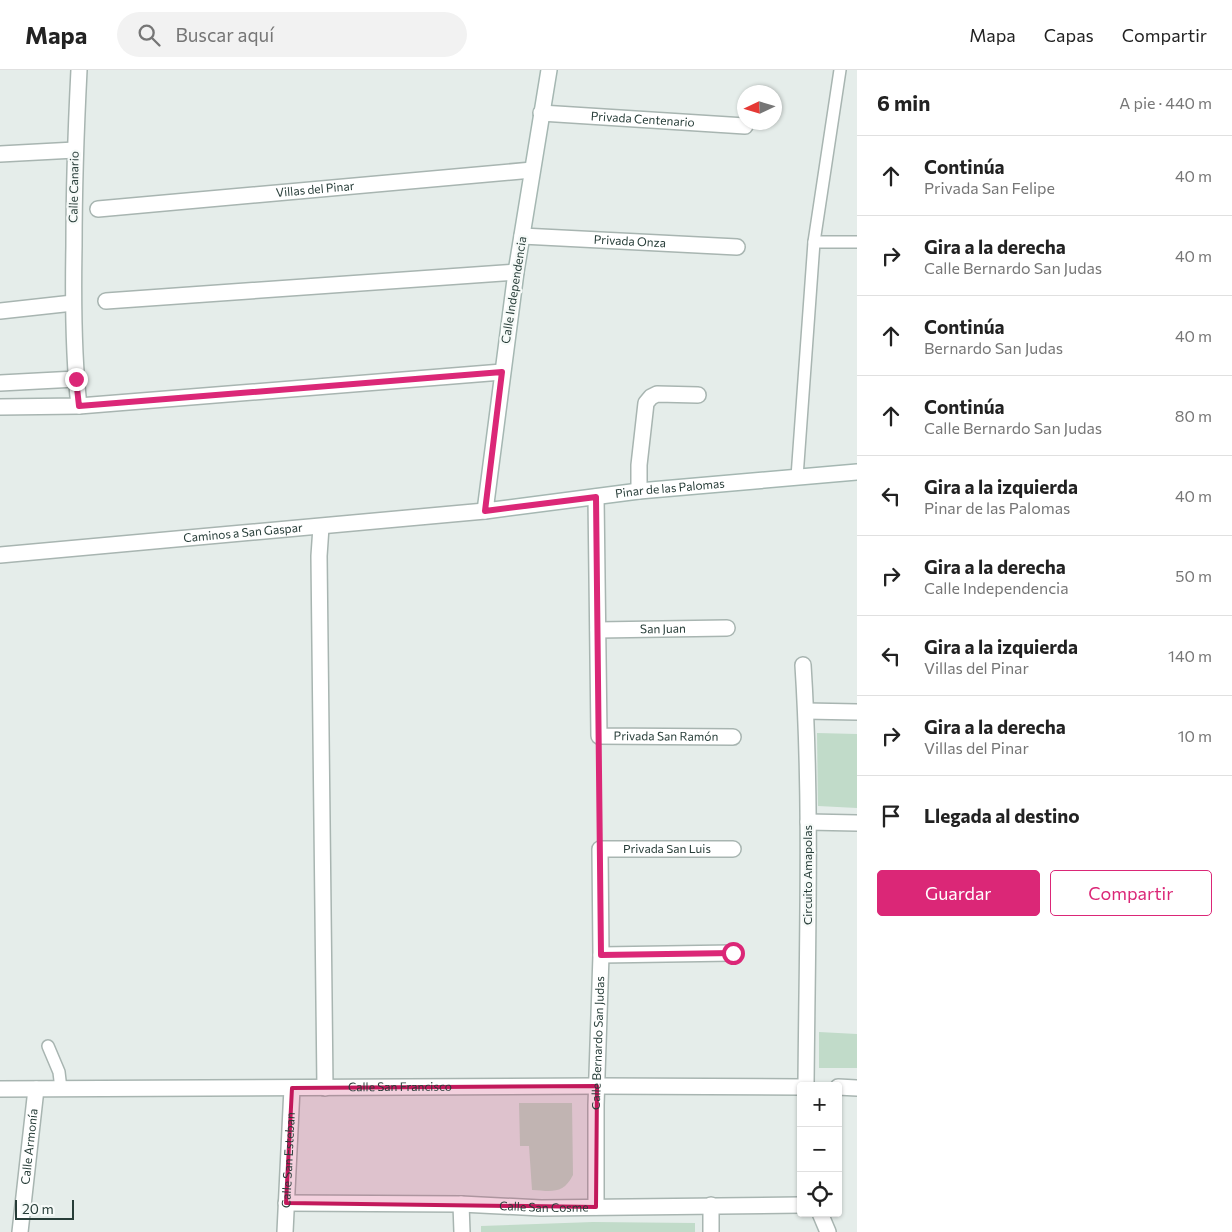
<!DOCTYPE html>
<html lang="es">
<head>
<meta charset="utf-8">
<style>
  :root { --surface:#fff; --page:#f2f2f2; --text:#222; --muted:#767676; --line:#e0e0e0; --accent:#db2777 }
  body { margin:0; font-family:Commissioner,sans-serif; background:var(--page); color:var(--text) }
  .controls { position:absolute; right:15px; bottom:15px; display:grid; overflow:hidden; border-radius:5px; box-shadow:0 1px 4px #0004 }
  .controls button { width:45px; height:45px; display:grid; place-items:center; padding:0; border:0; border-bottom:1px solid var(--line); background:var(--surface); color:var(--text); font:25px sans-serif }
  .compass { position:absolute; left:737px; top:15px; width:45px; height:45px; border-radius:50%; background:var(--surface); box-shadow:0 1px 4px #0004; rotate:266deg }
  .scale { position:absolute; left:15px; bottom:12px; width:59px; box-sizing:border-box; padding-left:5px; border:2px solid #273d38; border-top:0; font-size:14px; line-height:18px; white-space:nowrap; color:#273d38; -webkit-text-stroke:4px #f6faf8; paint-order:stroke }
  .stop { position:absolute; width:15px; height:15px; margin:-11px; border:4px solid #db2777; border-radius:50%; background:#fff }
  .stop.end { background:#db2777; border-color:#fff; box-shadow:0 1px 5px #0008 }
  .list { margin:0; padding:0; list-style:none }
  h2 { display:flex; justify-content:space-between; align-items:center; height:65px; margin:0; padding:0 20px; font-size:21px }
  h2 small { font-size:16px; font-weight:400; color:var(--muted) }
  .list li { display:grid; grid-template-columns:32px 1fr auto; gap:15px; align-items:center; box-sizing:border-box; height:80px; padding:0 20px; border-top:1px solid var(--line) }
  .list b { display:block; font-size:19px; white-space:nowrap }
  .list p { margin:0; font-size:16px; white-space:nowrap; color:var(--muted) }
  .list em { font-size:16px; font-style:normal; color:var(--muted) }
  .actions { display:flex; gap:10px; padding:15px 20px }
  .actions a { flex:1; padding:11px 0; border:1px solid var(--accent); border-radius:5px; text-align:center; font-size:18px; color:var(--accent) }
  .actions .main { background:var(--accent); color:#fff }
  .icon { flex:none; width:28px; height:28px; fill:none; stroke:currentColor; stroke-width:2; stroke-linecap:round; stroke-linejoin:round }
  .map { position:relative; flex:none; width:857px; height:1162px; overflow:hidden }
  header { display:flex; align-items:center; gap:30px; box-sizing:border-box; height:70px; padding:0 25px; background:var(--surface); border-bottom:1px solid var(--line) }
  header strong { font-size:24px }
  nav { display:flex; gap:28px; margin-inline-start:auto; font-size:18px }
  .search { width:350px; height:45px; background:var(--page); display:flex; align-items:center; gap:12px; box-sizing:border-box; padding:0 18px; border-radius:28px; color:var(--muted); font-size:19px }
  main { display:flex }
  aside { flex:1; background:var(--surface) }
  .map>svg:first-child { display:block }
</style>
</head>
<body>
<header>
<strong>Mapa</strong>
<div class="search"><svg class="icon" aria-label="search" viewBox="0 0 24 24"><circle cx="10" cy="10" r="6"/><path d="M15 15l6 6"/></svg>Buscar aquí</div>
<nav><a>Mapa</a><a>Capas</a><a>Compartir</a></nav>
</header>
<main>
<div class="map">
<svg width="857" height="1162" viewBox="0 0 857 1162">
  <rect width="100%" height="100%" fill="#e5edea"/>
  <g fill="#c1dbc9">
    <polygon points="817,663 857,664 857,738 818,736"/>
    <polygon points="819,962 857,964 857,998 819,998"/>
    <path d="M 519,1033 L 572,1033 L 573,1105 C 563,1125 551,1121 532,1120 L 529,1076 L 520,1076 Z"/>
    <polygon points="593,1152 695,1153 695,1162 481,1162 481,1156"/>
  </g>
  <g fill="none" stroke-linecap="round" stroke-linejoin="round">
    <defs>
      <g id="lane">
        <polyline points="814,172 857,172"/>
        <polyline points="797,407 814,172 840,0"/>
        <polyline points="48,976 59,1002 61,1019"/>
      </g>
      <g id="street">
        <path d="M 79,0 C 76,59 74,117 74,176 C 73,229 73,283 79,336"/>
        <path id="s1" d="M 541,43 L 745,56"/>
        <polyline points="0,84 75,80"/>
        <path id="s2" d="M 98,139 L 532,100"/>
        <path id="s3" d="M 522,166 L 737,177"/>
        <polyline points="106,231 516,202"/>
        <polyline points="0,241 73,233"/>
        <polyline points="0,313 76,309"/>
        <polyline points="0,337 79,336 502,302"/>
        <polyline points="639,421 639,395 646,333 651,327 657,324 698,325"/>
        <path id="s4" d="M 596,427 L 599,666 L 733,667"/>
        <polyline points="321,457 319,486 325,1018"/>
        <path id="s5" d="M 0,485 L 485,441"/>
        <path id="s6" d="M 598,560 L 727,558"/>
        <path d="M 803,595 C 812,735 807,876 806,1016"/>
        <polyline points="806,641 857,642"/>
        <polyline points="808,752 857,753"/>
        <polyline points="601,885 733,883"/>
        <polyline points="838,1017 857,1018"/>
        <path id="s7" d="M 0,1019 L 597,1016 L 801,1017"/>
        <path id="s8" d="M 286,1133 L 461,1134 L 541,1138 L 801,1135"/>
        <polyline points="461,1134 462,1162"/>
        <polyline points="711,1135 711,1162"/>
        <path id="s9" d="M 596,1137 L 596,1035 L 601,885 L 600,779 L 733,779"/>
        <polyline points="820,1143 828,1162"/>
        <path id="s10" d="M 20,1162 L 36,1019"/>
        <path id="s11" d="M 285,1162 L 292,1018"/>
      </g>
      <g id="secondary">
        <path id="s12" d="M 549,0 L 516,202 L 485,441 L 639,421 L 857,402"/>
      </g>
    </defs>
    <use href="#lane" stroke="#a8b5b1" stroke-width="14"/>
    <use href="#street" stroke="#a8b5b1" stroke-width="18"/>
    <use href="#secondary" stroke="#a5b7b2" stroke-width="18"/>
    <polyline stroke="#8aada3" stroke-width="3" stroke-dasharray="2.5 4" stroke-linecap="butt" points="599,682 600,763"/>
    <use href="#lane" stroke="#fff" stroke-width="11"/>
    <use href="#street" stroke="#fff" stroke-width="15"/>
    <use href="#secondary" stroke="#fff" stroke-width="15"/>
  </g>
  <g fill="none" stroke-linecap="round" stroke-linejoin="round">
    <polyline stroke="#db2777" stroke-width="6" points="76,309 79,336 502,302 485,441 596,427 601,885 733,883"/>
  </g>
  <path fill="#c2185b" fill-opacity="0.2" stroke="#c2185b" stroke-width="4" stroke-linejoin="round" d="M 597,1016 L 596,1137 L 286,1133 L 292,1018 Z"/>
  <g text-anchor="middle" stroke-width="4.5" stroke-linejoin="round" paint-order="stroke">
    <g font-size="12" fill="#273d38" stroke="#f6faf8">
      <text dy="4" stroke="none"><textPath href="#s1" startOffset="102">Privada Centenario</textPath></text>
      <text transform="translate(74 117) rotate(-89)" y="4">Calle Canario</text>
      <text dy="4" stroke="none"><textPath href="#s2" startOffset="218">Villas del Pinar</textPath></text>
      <text dy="4" stroke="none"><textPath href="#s3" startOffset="108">Privada Onza</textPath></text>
      <text transform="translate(514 220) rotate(-81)" y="4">Calle Independencia</text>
      <text dy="4" stroke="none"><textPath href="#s12" startOffset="632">Pinar de las Palomas</textPath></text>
      <text dy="4" stroke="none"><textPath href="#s5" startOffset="244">Caminos a San Gaspar</textPath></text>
      <text dy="4" stroke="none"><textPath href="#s6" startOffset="65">San Juan</textPath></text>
      <text dy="4" stroke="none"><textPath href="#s4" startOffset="306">Privada San Ramón</textPath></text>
      <text dy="4" stroke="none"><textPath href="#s9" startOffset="425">Privada San Luis</textPath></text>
      <text transform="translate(808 805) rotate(-90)" y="4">Circuito Amapolas</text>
      <text dy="4" stroke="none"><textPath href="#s9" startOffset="164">Calle Bernardo San Judas</textPath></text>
      <text dy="4" stroke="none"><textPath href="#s7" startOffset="400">Calle San Francisco</textPath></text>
      <text dy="4" stroke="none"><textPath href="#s10" startOffset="86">Calle Armonía</textPath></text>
      <text dy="4" stroke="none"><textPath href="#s11" startOffset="72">Calle San Esteban</textPath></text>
      <text dy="4" stroke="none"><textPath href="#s8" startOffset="258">Calle San Cosme</textPath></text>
    </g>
  </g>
</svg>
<div class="controls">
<button>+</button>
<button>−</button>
<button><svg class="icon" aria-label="locate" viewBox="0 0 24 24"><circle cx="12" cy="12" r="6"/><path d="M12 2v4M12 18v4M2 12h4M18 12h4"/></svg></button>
</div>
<svg class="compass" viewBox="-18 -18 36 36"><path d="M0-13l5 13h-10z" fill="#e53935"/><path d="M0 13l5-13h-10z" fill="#767676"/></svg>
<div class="scale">20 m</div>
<div class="stop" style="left:733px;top:883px"></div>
<div class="stop end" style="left:76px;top:309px"></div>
</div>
<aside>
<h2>6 min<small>A pie · 440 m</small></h2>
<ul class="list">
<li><svg class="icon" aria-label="ahead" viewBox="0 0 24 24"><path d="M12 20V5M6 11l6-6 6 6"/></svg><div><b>Continúa</b><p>Privada San Felipe</p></div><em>40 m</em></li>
<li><svg class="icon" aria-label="right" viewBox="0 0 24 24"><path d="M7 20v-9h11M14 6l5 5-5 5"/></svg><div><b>Gira a la derecha</b><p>Calle Bernardo San Judas</p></div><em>40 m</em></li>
<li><svg class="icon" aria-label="ahead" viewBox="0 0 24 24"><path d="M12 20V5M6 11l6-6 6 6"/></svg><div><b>Continúa</b><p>Bernardo San Judas</p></div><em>40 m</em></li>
<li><svg class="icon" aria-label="ahead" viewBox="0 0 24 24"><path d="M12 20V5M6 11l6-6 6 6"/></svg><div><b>Continúa</b><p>Calle Bernardo San Judas</p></div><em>80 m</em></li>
<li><svg class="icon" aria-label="left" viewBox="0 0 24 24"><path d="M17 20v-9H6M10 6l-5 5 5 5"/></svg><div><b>Gira a la izquierda</b><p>Pinar de las Palomas</p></div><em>40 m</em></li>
<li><svg class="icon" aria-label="right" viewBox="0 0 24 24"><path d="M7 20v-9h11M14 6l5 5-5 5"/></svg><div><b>Gira a la derecha</b><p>Calle Independencia</p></div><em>50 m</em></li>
<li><svg class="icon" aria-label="left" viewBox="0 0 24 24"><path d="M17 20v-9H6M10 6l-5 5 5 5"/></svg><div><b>Gira a la izquierda</b><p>Villas del Pinar</p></div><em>140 m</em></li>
<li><svg class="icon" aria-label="right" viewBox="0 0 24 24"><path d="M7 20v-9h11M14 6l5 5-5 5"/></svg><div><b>Gira a la derecha</b><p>Villas del Pinar</p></div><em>10 m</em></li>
<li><svg class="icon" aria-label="arrive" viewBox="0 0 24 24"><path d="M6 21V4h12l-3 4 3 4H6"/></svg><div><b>Llegada al destino</b></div></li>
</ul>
<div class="actions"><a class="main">Guardar</a><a>Compartir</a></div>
</aside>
</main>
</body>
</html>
